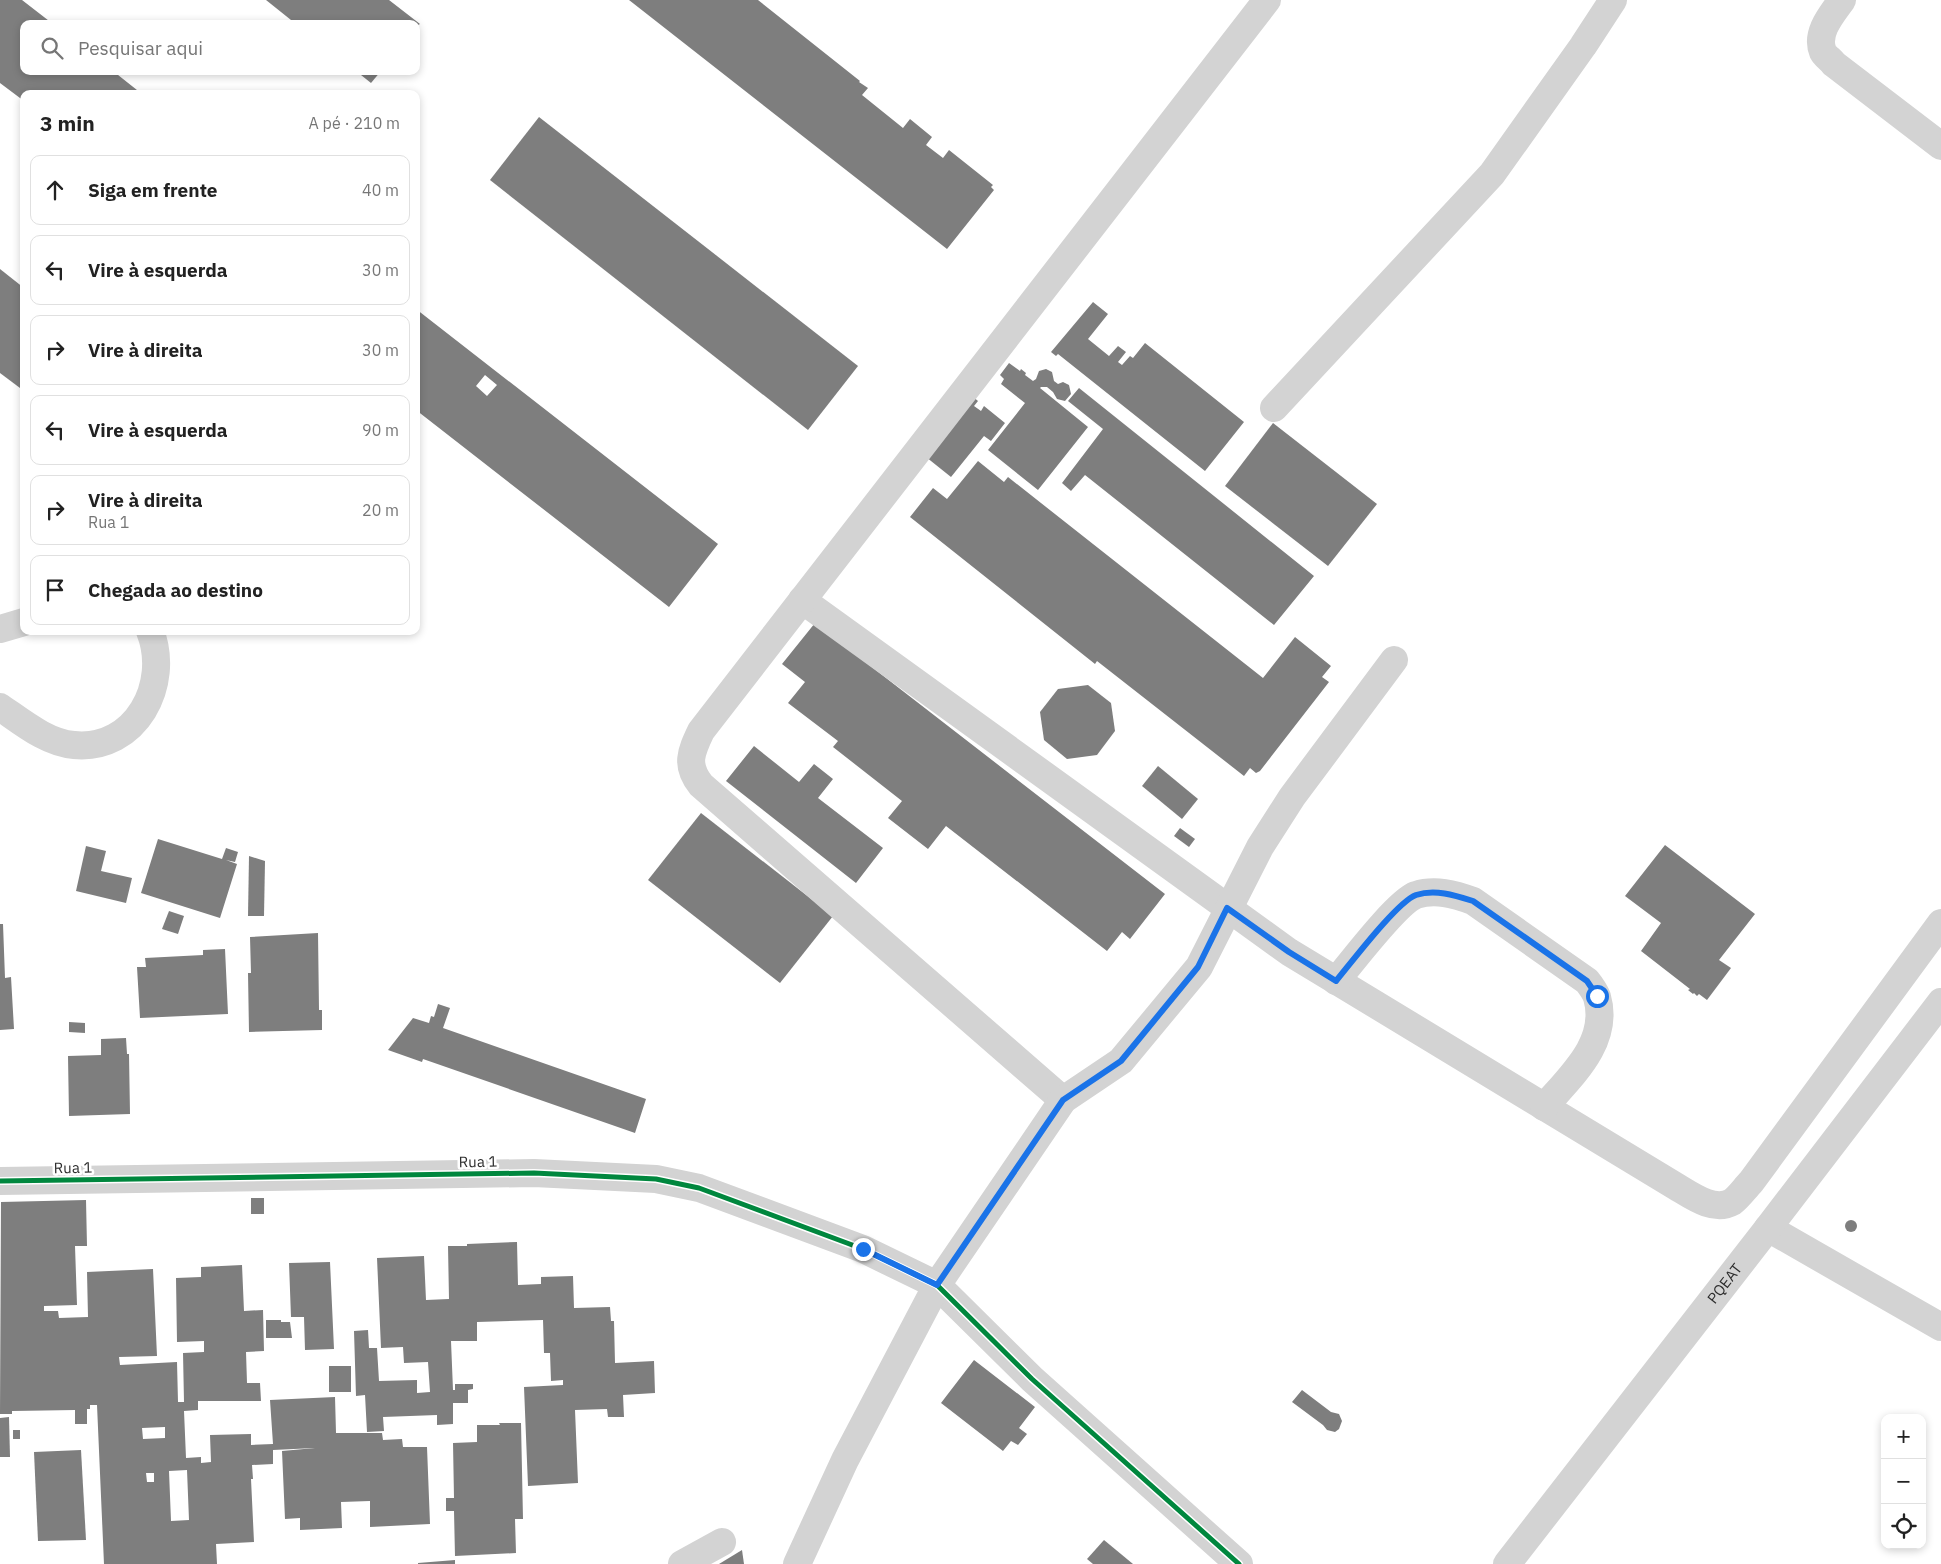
<!DOCTYPE html>
<html lang="pt">
<head>
<meta charset="utf-8">
<style>
  :root { --surface:#fff; --page:#f6f6f6; --text:#222; --muted:#767676; --line:#e0e0e0 }
  body { margin:0; font-family:"IBM Plex Sans",sans-serif; background:var(--page); color:var(--text) }
  .controls { position:absolute; right:15px; bottom:15px; display:grid; overflow:hidden; border-radius:10px; box-shadow:0 2px 8px #0003 }
  .controls button { width:45px; height:45px; display:grid; place-items:center; padding:0; border:0; border-bottom:1px solid var(--line); background:var(--surface); color:var(--text); font:25px sans-serif }
  .stop { position:absolute; width:15px; height:15px; margin:-11px; border:4px solid #1a73e8; border-radius:50%; background:#fff }
  .stop.end { background:#1a73e8; border-color:#fff; box-shadow:0 1px 5px #0008 }
  .list { margin:0; padding:0; list-style:none }
  h2 { display:flex; justify-content:space-between; align-items:center; height:65px; margin:0; padding:0 20px; font-size:21px }
  h2 small { font-size:16px; font-weight:400; color:var(--muted) }
  .list li { display:grid; grid-template-columns:32px 1fr auto; gap:15px; align-items:center; box-sizing:border-box; height:70px; margin:0 10px 10px; padding:0 10px; border:1px solid var(--line); border-radius:10px }
  .list b { display:block; font-size:19px; white-space:nowrap }
  .list p { margin:0; font-size:16px; white-space:nowrap; color:var(--muted) }
  .list em { font-size:16px; font-style:normal; color:var(--muted) }
  .icon { flex:none; width:28px; height:28px; fill:none; stroke:currentColor; stroke-width:2; stroke-linecap:round; stroke-linejoin:round }
  .map { position:relative; flex:none; width:1941px; height:1564px; overflow:hidden }
  .search { position:absolute; background:var(--surface); box-shadow:0 2px 8px #0003; left:20px; top:20px; width:400px; height:55px; display:flex; align-items:center; gap:12px; box-sizing:border-box; padding:0 18px; border-radius:10px; color:var(--muted); font-size:19px }
  .panel { position:absolute; background:var(--surface); box-shadow:0 2px 8px #0003; left:20px; top:90px; width:400px; height:545px; border-radius:10px }
  .map>svg:first-child { display:block }
</style>
</head>
<body>
<div class="map">
<svg width="1941" height="1564" viewBox="0 0 1941 1564">
  <rect width="100%" height="100%" fill="#fff"/>
  <g fill="#7e7e7e" fill-rule="evenodd">
    <polygon points="0,0 22,0 53,24 24,24 24,71 113,71 142,94 24,94 24,101 0,83"/>
    <polygon points="266,0 389,0 420,24 416,26 416,24 296,24"/>
    <polygon points="629,0 758,0 860,81 859,82 868,88 862,95 903,128 910,119 932,137 926,145 943,158 949,150 993,185 991,187 994,190 947,249"/>
    <polygon points="356,71 381,71 371,83"/>
    <polygon points="539,117 858,366 808,430 490,180"/>
    <polygon points="0,269 24,288 24,391 0,373"/>
    <polygon points="1093,302 1108,314 1088,339 1109,356 1118,346 1126,352 1118,362 1122,365 1130,356 1133,358 1145,343 1244,422 1205,471 1058,354 1056,356 1051,352"/>
    <path d="M 416,309 L 718,544 L 669,607 L 416,410 ZM 485,375 L 497,385 L 487,396 L 476,386 Z"/>
    <polygon points="1009,363 1020,371 1021,369 1026,373 1025,375 1033,381 1036,379 1039,371 1046,369 1052,372 1054,381 1058,384 1063,382 1069,385 1071,394 1065,401 1057,399 1053,392 1047,387 1041,387 1040,388 1088,427 1038,490 988,450 1025,403 1001,384 1004,379 1000,375"/>
    <polygon points="959,385 978,401 974,406 981,411 984,406 1005,423 991,441 984,436 951,477 911,445"/>
    <polygon points="1079,388 1314,576 1274,625 1085,475 1071,491 1062,483 1103,429 1068,401"/>
    <polygon points="1273,423 1377,504 1328,566 1225,486"/>
    <polygon points="978,461 1004,482 1008,477 1263,678 1295,637 1331,666 1322,677 1329,682 1260,771 1256,773 1250,768 1244,776 1097,661 1095,664 910,517 933,488 947,499"/>
    <polygon points="815,623 1165,894 1130,939 1122,932 1107,951 946,826 928,849 888,818 902,801 833,747 838,741 788,703 805,682 782,664"/>
    <polygon points="1088,685 1111,703 1115,731 1097,755 1067,759 1044,740 1040,712 1058,689"/>
    <polygon points="754,746 799,782 814,764 833,779 818,798 883,848 856,883 726,781"/>
    <polygon points="1158,766 1198,799 1182,819 1142,786"/>
    <polygon points="701,813 833,916 780,983 648,880"/>
    <polygon points="1180,828 1195,839 1189,847 1174,836"/>
    <polygon points="158,839 222,859 226,848 238,852 235,862 226,860 237,864 220,918 141,893"/>
    <polygon points="1665,845 1755,914 1719,960 1731,968 1707,1000 1699,994 1697,996 1694,993 1693,994 1688,990 1690,989 1641,951 1661,923 1625,896"/>
    <polygon points="86,846 106,851 101,871 132,878 126,903 76,891"/>
    <polygon points="249,856 265,861 264,916 248,916"/>
    <polygon points="169,911 184,916 178,934 162,929"/>
    <polygon points="0,924 3,924 5,978 11,977 14,1029 0,1030"/>
    <polygon points="318,933 319,1010 322,1010 322,1030 249,1032 248,973 251,973 250,937"/>
    <polygon points="225,949 228,1014 140,1018 137,967 146,967 145,958 203,955 203,950"/>
    <polygon points="438,1004 450,1008 443,1028 646,1099 635,1133 423,1059 422,1062 388,1050 413,1018 429,1023 431,1016 434,1017"/>
    <polygon points="69,1022 85,1023 85,1033 69,1032"/>
    <polygon points="126,1038 127,1054 129,1054 130,1114 69,1116 68,1056 101,1055 101,1039"/>
    <rect x="251" y="1198" width="13" height="16"/>
    <path d="M 86,1200 L 87,1246 L 75,1246 L 77,1305 L 44,1306 L 44,1311 L 58,1311 L 59,1318 L 88,1317 L 87,1272 L 153,1269 L 157,1356 L 119,1357 L 120,1365 L 177,1362 L 178,1402 L 184,1402 L 183,1353 L 204,1352 L 204,1341 L 177,1342 L 176,1278 L 201,1277 L 201,1267 L 242,1265 L 244,1311 L 263,1310 L 264,1351 L 246,1352 L 247,1383 L 260,1383 L 261,1401 L 198,1401 L 198,1410 L 184,1411 L 186,1458 L 201,1457 L 201,1463 L 211,1462 L 210,1435 L 251,1434 L 251,1445 L 273,1444 L 270,1400 L 335,1397 L 336,1433 L 382,1433 L 383,1440 L 402,1439 L 403,1447 L 427,1447 L 430,1524 L 370,1527 L 370,1501 L 341,1502 L 342,1528 L 300,1530 L 300,1518 L 285,1519 L 282,1451 L 315,1448 L 273,1450 L 273,1464 L 252,1465 L 253,1479 L 251,1479 L 254,1542 L 216,1544 L 217,1564 L 104,1564 L 97,1405 L 90,1405 L 90,1409 L 87,1409 L 87,1424 L 75,1424 L 75,1410 L 12,1411 L 12,1414 L 0,1414 L 1,1202 ZM 165,1427 L 165,1438 L 143,1439 L 142,1428 ZM 187,1470 L 189,1520 L 171,1521 L 169,1471 ZM 146,1473 L 154,1473 L 154,1482 L 147,1482 Z"/>
    <circle cx="1851" cy="1226" r="6"/>
    <polygon points="517,1242 518,1285 541,1284 541,1277 573,1276 574,1308 610,1307 611,1321 614,1321 615,1363 654,1361 655,1393 623,1395 624,1417 608,1417 607,1409 575,1410 578,1483 528,1486 524,1387 563,1385 563,1380 551,1381 550,1353 544,1353 543,1320 477,1322 477,1341 451,1341 453,1390 455,1390 455,1384 473,1384 473,1389 468,1390 468,1403 453,1403 453,1424 437,1425 437,1415 383,1417 384,1431 367,1432 365,1395 356,1396 354,1331 368,1330 369,1348 377,1348 379,1381 417,1380 417,1393 430,1392 428,1362 404,1363 403,1347 381,1348 377,1258 424,1256 426,1300 449,1299 448,1246 467,1246 467,1244"/>
    <polygon points="330,1262 334,1349 305,1350 304,1317 291,1317 289,1263"/>
    <polygon points="266,1320 281,1320 281,1322 290,1322 292,1338 266,1338"/>
    <polygon points="974,1360 1035,1407 1019,1428 1027,1434 1018,1445 1011,1441 1003,1451 941,1403"/>
    <rect x="329" y="1366" width="22" height="26"/>
    <polygon points="1302,1390 1331,1412 1339,1414 1342,1421 1339,1429 1335,1432 1327,1430 1323,1425 1292,1402"/>
    <polygon points="9,1417 10,1457 0,1457 0,1418"/>
    <polygon points="499,1423 521,1423 523,1519 515,1519 516,1553 455,1556 454,1511 446,1511 446,1498 454,1498 453,1443 477,1442 477,1425 500,1425"/>
    <rect x="13" y="1430" width="7" height="9"/>
    <polygon points="81,1450 86,1540 38,1541 34,1452"/>
    <polygon points="1104,1540 1133,1564 1093,1564 1087,1559"/>
    <polygon points="742,1550 744,1564 719,1564"/>
    <polygon points="455,1560 455,1564 418,1564 418,1563"/>
  </g>
  <g fill="none" stroke-linecap="round" stroke-linejoin="round">
    <g stroke="#d3d3d3" stroke-width="28">
      <path d="M 1842,0 C 1832,14 1815,33 1823,52 C 1825,56 1831,60 1834,64 L 1941,146"/>
      <polyline points="1274,408 1492,174 1583,46 1613,0"/>
      <path d="M 802,600 L 1289,952 L 1677,1187 C 1692,1196 1714,1212 1732,1202 C 1739,1197 1745,1188 1751,1182 L 1941,923"/>
      <polyline points="0,629 24,622"/>
      <path d="M 0,707 C 22,722 47,743 74,745 C 136,751 171,684 150,631"/>
      <path d="M 1336,981 C 1351,963 1397,902 1416,895 C 1435,889 1454,894 1473,901 L 1587,981 C 1591,986 1595,992 1597,997 C 1610,1042 1571,1076 1544,1107"/>
      <path d="M 1063,1100 L 701,785 C 685,765 691,752 701,731 L 1267,0"/>
      <polyline points="0,1181 534,1173 656,1179 699,1188 863,1249 937,1285 1032,1379 1239,1564"/>
      <polyline points="1768,1228 1941,1327"/>
      <polyline points="682,1564 722,1542"/>
      <polyline points="797,1564 845,1460 937,1285 1063,1100 1121,1061 1199,967 1260,847 1292,797 1394,660"/>
      <path id="s1" d="M 1507,1564 L 1768,1228 L 1941,1002"/>
    </g>
    <defs>
      <polyline id="cycleway" points="0,1181 534,1173 656,1179 699,1188 863,1249 937,1285 1032,1379 1239,1564"/>
    </defs>
    <use href="#cycleway" stroke="#fff" stroke-width="8"/>
    <use href="#cycleway" stroke="#00873e" stroke-width="5"/>
  </g>
  <g fill="none" stroke-linecap="round" stroke-linejoin="round">
    <path stroke="#1a73e8" stroke-width="6" d="M 863,1249 L 937,1285 L 1063,1100 L 1121,1061 L 1198,967 L 1227,908 L 1289,952 L 1336,981 C 1351,963 1397,902 1416,895 C 1435,889 1454,895 1473,901 L 1587,981 L 1597,996"/>
  </g>
  <g text-anchor="middle" stroke-width="5" stroke-linejoin="round" paint-order="stroke">
    <g font-size="15" fill="#2e2e2e" stroke="#fff">
      <text transform="translate(478 1162) rotate(-1)" y="5">Rua 1</text>
      <text transform="translate(73 1168) rotate(-1)" y="5">Rua 1</text>
      <text dy="5" stroke="none"><textPath href="#s1" startOffset="355">PQEAT</textPath></text>
    </g>
  </g>
</svg>
<div class="controls">
<button>+</button>
<button>−</button>
<button><svg class="icon" aria-label="locate" viewBox="0 0 24 24"><circle cx="12" cy="12" r="6"/><path d="M12 2v4M12 18v4M2 12h4M18 12h4"/></svg></button>
</div>
<div class="stop" style="left:1597px;top:996px"></div>
<div class="stop end" style="left:863px;top:1249px"></div>
<div class="search"><svg class="icon" aria-label="search" viewBox="0 0 24 24"><circle cx="10" cy="10" r="6"/><path d="M15 15l6 6"/></svg>Pesquisar aqui</div>
<section class="panel">
<h2>3 min<small>A pé · 210 m</small></h2>
<ul class="list">
<li><svg class="icon" aria-label="ahead" viewBox="0 0 24 24"><path d="M12 20V5M6 11l6-6 6 6"/></svg><div><b>Siga em frente</b></div><em>40 m</em></li>
<li><svg class="icon" aria-label="left" viewBox="0 0 24 24"><path d="M17 20v-9H6M10 6l-5 5 5 5"/></svg><div><b>Vire à esquerda</b></div><em>30 m</em></li>
<li><svg class="icon" aria-label="right" viewBox="0 0 24 24"><path d="M7 20v-9h11M14 6l5 5-5 5"/></svg><div><b>Vire à direita</b></div><em>30 m</em></li>
<li><svg class="icon" aria-label="left" viewBox="0 0 24 24"><path d="M17 20v-9H6M10 6l-5 5 5 5"/></svg><div><b>Vire à esquerda</b></div><em>90 m</em></li>
<li><svg class="icon" aria-label="right" viewBox="0 0 24 24"><path d="M7 20v-9h11M14 6l5 5-5 5"/></svg><div><b>Vire à direita</b><p>Rua 1</p></div><em>20 m</em></li>
<li><svg class="icon" aria-label="arrive" viewBox="0 0 24 24"><path d="M6 21V4h12l-3 4 3 4H6"/></svg><div><b>Chegada ao destino</b></div></li>
</ul>
</section>
</div>
</body>
</html>
